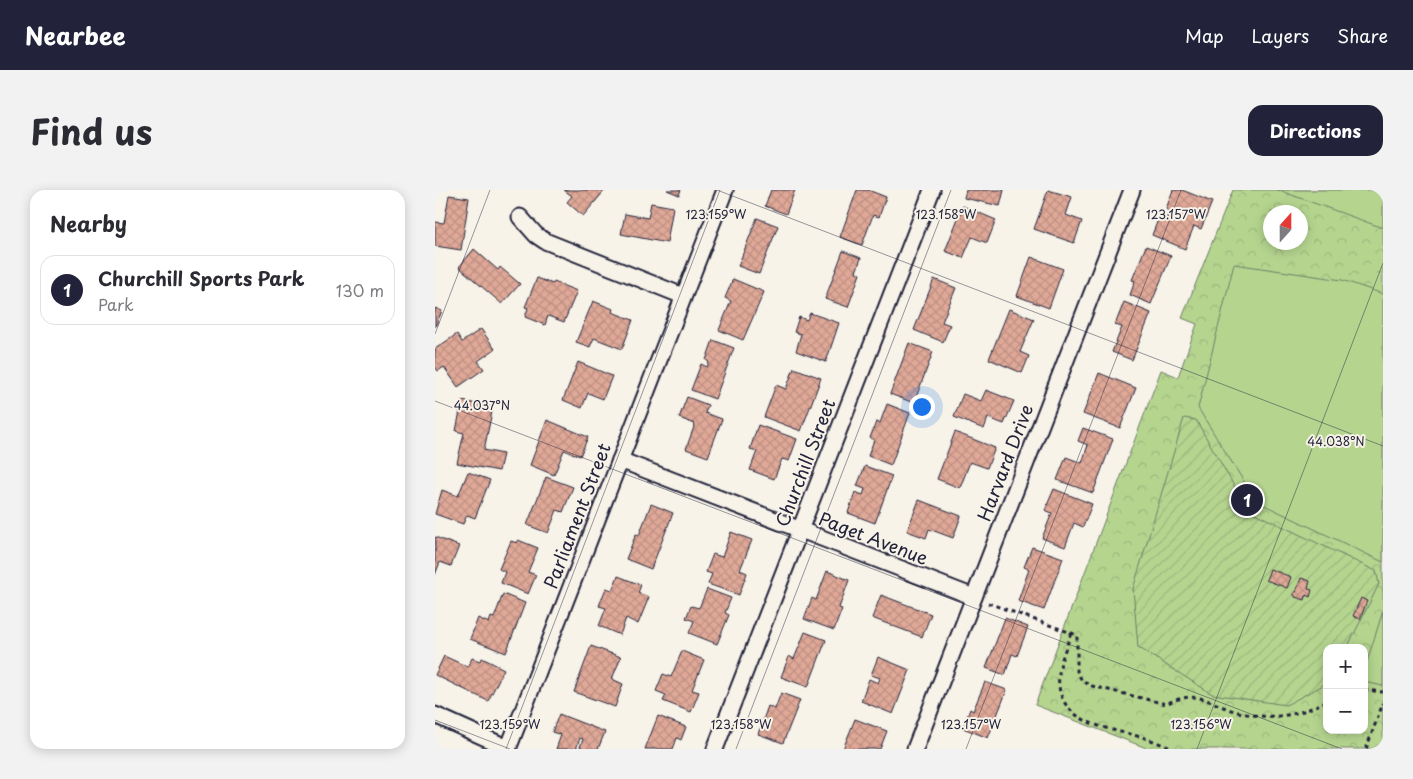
<!DOCTYPE html>
<html lang="en">
<head>
<meta charset="utf-8">
<style>
  :root { --surface:#fff; --page:#f2f2f3; --text:#2b2b33; --muted:#7c7c81; --line:#e1e1e2; --accent:#22223b }
  body { margin:0; font-family:"Playpen Sans",sans-serif; background:var(--page); color:var(--text) }
  .controls { position:absolute; right:15px; bottom:15px; display:grid; overflow:hidden; border-radius:10px; box-shadow:0 2px 12px #0003 }
  .controls button { width:45px; height:45px; display:grid; place-items:center; padding:0; border:0; border-bottom:1px solid var(--line); background:var(--surface); color:var(--text); font:25px sans-serif }
  .compass { position:absolute; left:828px; top:15px; width:45px; height:45px; border-radius:50%; background:var(--surface); box-shadow:0 2px 12px #0003; rotate:21deg }
  .you { position:absolute; left:486px; top:216px; width:18px; height:18px; margin:-12px; border:4px solid #fff; border-radius:50%; background:#1a73e8; box-shadow:0 0 0 8px #1a73e833 }
  .badge { display:grid; place-items:center; width:32px; height:32px; border-radius:50%; background:var(--accent); color:#fff; font-size:16px; font-weight:700 }
  .pin { position:absolute; translate:-50% -50%; border:2px solid #fff; box-shadow:0 1px 5px #0006 }
  .list { margin:0; padding:0; list-style:none }
  h2 { display:flex; justify-content:space-between; align-items:center; height:65px; margin:0; padding:0 20px; font-size:21px }
  h2 small { font-size:16px; font-weight:400; color:var(--muted) }
  .list li { display:grid; grid-template-columns:32px 1fr auto; gap:15px; align-items:center; box-sizing:border-box; height:70px; margin:0 10px 10px; padding:0 10px; border:1px solid var(--line); border-radius:15px }
  .list b { display:block; font-size:19px; white-space:nowrap }
  .list p { margin:0; font-size:16px; white-space:nowrap; color:var(--muted) }
  .list em { font-size:16px; font-style:normal; color:var(--muted) }
  .map { position:relative; flex:none; width:948px; height:559px; overflow:hidden; border-radius:15px }
  header { display:flex; align-items:center; gap:30px; box-sizing:border-box; height:70px; padding:0 25px; background:var(--accent); color:#fff }
  header strong { font-size:24px }
  nav { display:flex; gap:28px; margin-inline-start:auto; font-size:18px }
  .intro { display:flex; align-items:center; justify-content:space-between; box-sizing:border-box; height:120px; padding:0 30px }
  h1 { margin:0; font-size:35px }
  .button { padding:12px 22px; border-radius:15px; background:var(--accent); color:#fff; font-size:18px; font-weight:700 }
  main { display:flex; gap:30px; padding:0 30px }
  aside { flex:1; background:var(--surface); border-radius:15px; box-shadow:0 2px 12px #0003 }
  .map>svg:first-child { display:block }
</style>
</head>
<body>
<header>
<strong>Nearbee</strong>
<nav><a>Map</a><a>Layers</a><a>Share</a></nav>
</header>
<div class="intro"><h1>Find us</h1><a class="button">Directions</a></div>
<main>
<aside>
<h2>Nearby<small></small></h2>
<ul class="list">
<li><span class="badge">1</span><div><b>Churchill Sports Park</b><p>Park</p></div><em>130 m</em></li>
</ul>
</aside>
<div class="map">
<svg width="948" height="559" viewBox="0 0 948 559">
  <defs>
    <pattern id="park-crowns" width="20" height="18" patternUnits="userSpaceOnUse" patternTransform="scale(1.25)"><rect width="20" height="18" fill="#b5d58f"/><path d="M2 6a3 3 0 1 1 6 0M12 15a3 3 0 1 1 6 0" fill="none" stroke="#9bb77c"/></pattern>
    <pattern id="garden-furrows" width="10" height="10" patternUnits="userSpaceOnUse" patternTransform="scale(1.25)"><rect width="10" height="10" fill="#b5d58f"/><path d="M-1 1l2-2M0 10L10 0M9 11l2-2" fill="none" stroke="#9bb77c"/></pattern>
    <pattern id="building-cross-hatch" width="8" height="8" patternUnits="userSpaceOnUse" patternTransform="scale(1.25)"><rect width="8" height="8" fill="#dfa897"/><path d="M0 0l8 8M0 8l8-8" fill="none" stroke="#bf9083"/></pattern>
  </defs>
  <rect width="100%" height="100%" fill="#f7f3e8"/>
  <filter id="ink" filterUnits="userSpaceOnUse"><feTurbulence type="fractalNoise" baseFrequency=".02" numOctaves="2"/><feDisplacementMap in="SourceGraphic" scale="10" xChannelSelector="R" yChannelSelector="G"/><feConvolveMatrix kernelMatrix="1 2 1 2 8 2 1 2 1" color-interpolation-filters="sRGB"/></filter>
  <g filter="url(#ink)">
    <path fill="url(#park-crowns)" stroke="#6c7c65" fill-rule="evenodd" d="M 798,0 L 948,0 L 948,559 L 714,559 L 600,515 L 726,180 L 743,187 L 762,134 L 747,128 ZM 836,22 L 866,22 L 866,52 L 836,52 ZM 892,458 L 929,458 L 929,540 L 892,540 Z"/>
    <polygon fill="url(#garden-furrows)" stroke="#6c7c65" points="749,228 761,230 813,320 941,381 944,394 912,458 892,458 892,493 851,515 777,504 703,457 698,399"/>
    <g fill="#b5d58f" stroke="#6c7c65">
      <polygon points="843,0 948,0 948,38"/>
      <polygon points="799,74 907,90 948,104 948,372 821,311 763,218"/>
      <polygon points="948,421 948,496 929,492 929,481"/>
    </g>
    <g fill="url(#building-cross-hatch)" stroke="#22223b">
      <polygon points="129,0 170,0 148,26 132,12 137,6"/>
      <polygon points="232,0 246,0 244,5"/>
      <polygon points="336,0 360,0 351,24 330,16"/>
      <polygon points="422,0 433,0 451,7 444,27 438,25 427,55 405,47"/>
      <polygon points="531,0 569,0 565,16 529,8"/>
      <polygon points="613,0 637,7 631,25 647,31 639,53 599,39"/>
      <polygon points="738,0 747,0 777,12 766,39 759,36 750,59 717,45 724,27 731,30 734,21 731,19"/>
      <polygon points="14,5 34,8 26,60 0,56 0,32 9,33"/>
      <polygon points="216,13 238,17 232,53 186,44 190,24 213,28"/>
      <polygon points="528,16 561,30 552,53 537,47 528,68 510,61"/>
      <polygon points="322,28 343,36 324,84 303,76"/>
      <polygon points="711,56 736,66 716,114 695,105 700,91 697,90"/>
      <polygon points="39,59 63,80 65,77 85,94 67,114 24,77"/>
      <polygon points="408,61 426,68 421,82 425,84 413,117 390,109"/>
      <polygon points="596,67 628,79 614,118 582,106"/>
      <polygon points="102,88 118,94 119,92 142,101 129,132 113,126 110,135 90,127 93,118 90,117"/>
      <polygon points="298,89 329,102 308,150 284,140 296,111 290,108"/>
      <polygon points="499,89 521,98 507,132 515,135 508,152 479,140"/>
      <polygon points="158,111 178,119 177,122 198,130 187,159 159,148 155,157 141,152"/>
      <polygon points="689,112 716,123 697,170 677,162 687,137 680,135"/>
      <polygon points="0,118 7,121 0,137"/>
      <polygon points="574,119 599,129 585,162 594,166 587,183 554,169"/>
      <polygon points="375,123 404,133 391,172 361,161 366,144 359,142 364,127 372,130"/>
      <polygon points="46,139 60,159 43,171 49,179 23,197 9,177 3,181 0,177 0,159 22,144 27,152"/>
      <polygon points="278,150 299,158 280,209 256,200 266,174 272,177 274,172 271,170"/>
      <polygon points="474,153 498,162 479,213 455,204"/>
      <polygon points="143,172 177,186 168,209 153,203 147,218 128,210"/>
      <polygon points="359,178 386,188 366,241 329,227 341,195 351,199"/>
      <polygon points="664,183 701,198 685,238 648,224"/>
      <polygon points="551,200 579,211 569,234 553,228 549,239 519,227 528,204 546,211"/>
      <polygon points="252,207 273,215 270,223 287,229 273,267 251,259 260,234 244,228"/>
      <polygon points="27,211 58,217 49,260 68,264 64,281 22,273 29,243 21,241"/>
      <polygon points="452,214 475,223 456,275 433,266 439,250 435,248 441,232 445,233"/>
      <polygon points="112,230 153,247 145,266 129,260 119,285 95,275"/>
      <polygon points="323,235 362,249 354,271 347,269 339,289 315,280 322,261 315,259"/>
      <polygon points="648,238 678,249 658,303 622,290 631,267 647,273 653,255 643,251"/>
      <polygon points="520,242 560,258 552,278 535,272 525,298 502,289"/>
      <polygon points="430,276 457,286 440,333 413,323 420,302 428,305 430,299 422,296"/>
      <polygon points="33,282 55,290 40,328 32,325 28,334 0,324 7,300 23,306"/>
      <polygon points="111,287 138,297 128,322 122,320 113,343 92,335"/>
      <polygon points="619,299 657,314 648,337 639,333 630,357 607,348 617,323 610,320"/>
      <polygon points="484,310 526,326 518,348 494,339 491,348 472,341"/>
      <polygon points="216,314 238,323 216,379 191,369 201,344 204,345"/>
      <polygon points="296,342 317,350 305,380 312,383 304,405 273,394 277,384 271,382 278,364 287,367"/>
      <polygon points="0,347 24,356 16,376 5,372 0,385"/>
      <polygon points="83,350 103,358 93,382 101,385 93,404 66,393 70,382 64,379 76,351 82,353"/>
      <polygon points="597,357 628,368 609,420 583,411 594,379 589,377"/>
      <polygon points="835,379 856,387 852,398 831,390"/>
      <polygon points="392,381 414,390 404,418 407,419 399,440 369,429 377,408 381,410"/>
      <polygon points="183,386 206,395 203,403 214,407 203,434 191,428 185,445 164,436 171,418 164,416 171,398 177,400"/>
      <polygon points="866,388 875,391 873,399 877,400 875,407 871,405 870,410 860,407 860,405 858,404 859,402 861,402"/>
      <polygon points="272,399 296,408 290,423 294,425 282,454 254,443 259,431 251,428 256,416 264,418"/>
      <polygon points="68,404 90,413 71,463 35,449 43,428 54,433 56,427 59,428"/>
      <polygon points="446,405 496,424 487,447 437,428"/>
      <polygon points="926,408 932,411 925,429 918,426"/>
      <polygon points="570,428 593,437 582,466 577,464 570,485 551,478"/>
      <polygon points="370,442 391,450 373,497 346,487 354,466 359,469"/>
      <polygon points="156,456 186,467 177,489 188,494 180,517 139,502"/>
      <polygon points="247,461 269,470 257,500 264,502 256,522 228,511 231,505 221,501 228,484 236,487"/>
      <polygon points="9,466 33,477 37,468 45,471 47,468 69,479 53,511 0,485"/>
      <polygon points="443,467 475,480 458,524 426,511 434,489 443,493 445,488 436,485"/>
      <polygon points="550,492 572,500 553,548 528,538 535,519 538,521"/>
      <polygon points="346,503 365,510 348,553 323,544 333,516 340,519"/>
      <polygon points="124,524 170,542 163,559 150,559 145,557 148,549 145,548 141,559 121,559 126,545 117,542"/>
      <polygon points="223,526 251,537 246,550 242,548 238,559 210,559"/>
      <polygon points="420,529 452,541 445,559 408,559"/>
    </g>
    <g fill="none" stroke-linecap="round" stroke-linejoin="round">
      <defs>
        <g id="minor">
          <polyline points="85,27 101,45 110,51 248,106"/>
          <polyline points="185,270 539,407"/>
          <polyline points="0,525 73,558"/>
          <polyline points="73,559 290,0"/>
          <polyline points="280,559 497,0"/>
          <polyline points="480,559 697,0"/>
        </g>
      </defs>
      <use href="#minor" stroke="#22223b" stroke-width="19"/>
      <g stroke="#22223b" stroke-width="3" stroke-dasharray="4 4" stroke-linecap="butt">
        <path d="M 553,413 L 642,445 L 642,481 L 647,491 L 657,496 L 731,514 C 766,497 775,516 807,523 C 840,530 861,526 892,511"/>
        <path d="M 636,443 C 632,456 625,470 624,484 C 619,534 674,538 710,548 C 719,551 729,555 738,559"/>
        <polyline points="929,500 948,502"/>
        <polyline points="931,559 948,513"/>
      </g>
      <use href="#minor" stroke="#f7f3e8" stroke-width="15"/>
    </g>
  </g>
  <path fill="none" stroke="#22223b" stroke-width="1" stroke-opacity="0.45" d="M 282,0 L 948,256M 0,144 L 55,0M 0,211 L 907,559M 0,530 L 75,559M 71,559 L 285,0M 301,559 L 516,0M 531,559 L 746,0M 762,559 L 948,73"/>
  <g text-anchor="middle" stroke-width="4" stroke-linejoin="round" paint-order="stroke">
    <g font-size="18" fill="#22223b" stroke="#f7f3e8">
      <text transform="translate(371 273) rotate(-69)" y="6">Churchill Street</text>
      <text transform="translate(571 273) rotate(-69)" y="6">Harvard Drive</text>
      <text transform="translate(143 326) rotate(-69)" y="6">Parliament Street</text>
      <text transform="translate(438 349) rotate(21)" y="6">Paget Avenue</text>
    </g>
  </g>
  <g font-size="12" text-anchor="middle" fill="#22223b" stroke="#f7f3e8" stroke-width="4" stroke-linejoin="round" paint-order="stroke">
    <text x="281" y="29">123.159°W</text>
    <text x="511" y="29">123.158°W</text>
    <text x="741" y="29">123.157°W</text>
    <text x="47" y="220">44.037°N</text>
    <text x="901" y="256">44.038°N</text>
    <text x="75" y="539">123.159°W</text>
    <text x="306" y="539">123.158°W</text>
    <text x="536" y="539">123.157°W</text>
    <text x="766" y="539">123.156°W</text>
  </g>
</svg>
<div class="controls">
<button>+</button>
<button>−</button>
</div>
<svg class="compass" viewBox="-18 -18 36 36"><path d="M0-13l5 13h-10z" fill="#e53935"/><path d="M0 13l5-13h-10z" fill="#7c7c81"/></svg>
<div class="you"></div>
<div class="pin badge" style="left:812px;top:310px">1</div>
</div>
</main>
</body>
</html>
